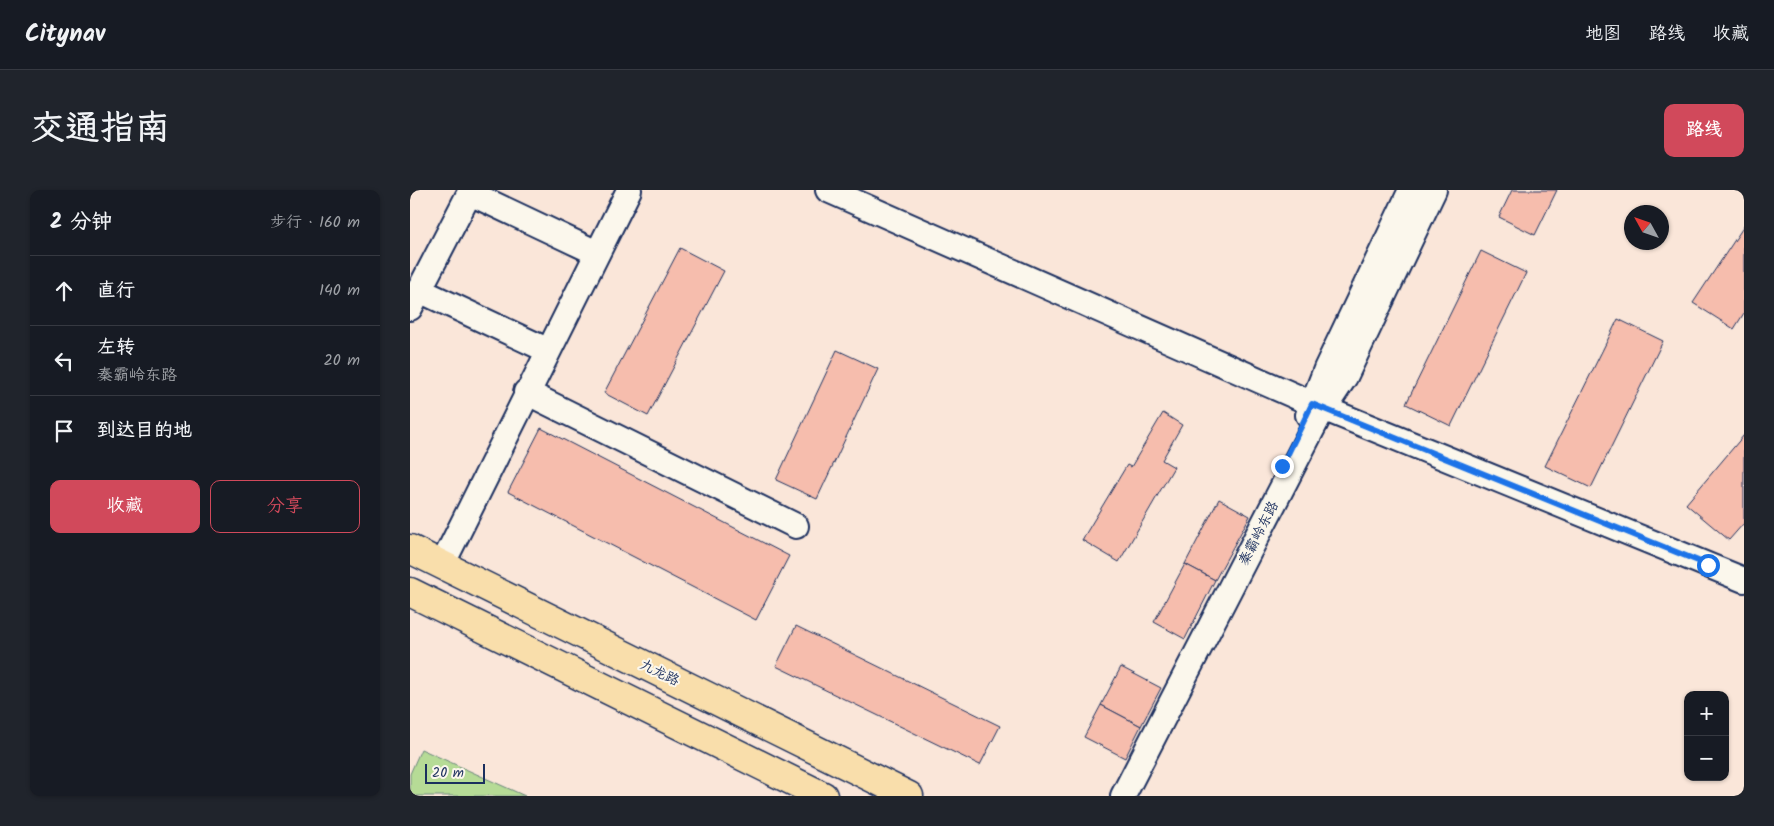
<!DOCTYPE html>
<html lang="zh">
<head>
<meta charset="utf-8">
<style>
  :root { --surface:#171b24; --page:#20242c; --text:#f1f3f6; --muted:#9ea1a6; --line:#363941; --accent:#d1495b }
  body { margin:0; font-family:Kalam,"LXGW WenKai TC",sans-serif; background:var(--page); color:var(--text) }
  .controls { position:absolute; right:15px; bottom:15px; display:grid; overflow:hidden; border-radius:10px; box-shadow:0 1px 4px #0004 }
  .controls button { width:45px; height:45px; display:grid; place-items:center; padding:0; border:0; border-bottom:1px solid var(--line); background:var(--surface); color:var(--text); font:25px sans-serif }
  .compass { position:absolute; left:1214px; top:15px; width:45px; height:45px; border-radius:50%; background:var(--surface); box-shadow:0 1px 4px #0004; rotate:310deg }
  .scale { position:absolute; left:15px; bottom:12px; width:60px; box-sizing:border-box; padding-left:5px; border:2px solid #1b2f5e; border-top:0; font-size:14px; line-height:18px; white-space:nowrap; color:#1b2f5e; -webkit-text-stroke:4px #fbf7ec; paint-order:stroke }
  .stop { position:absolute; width:15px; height:15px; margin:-11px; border:4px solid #1a73e8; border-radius:50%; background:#fff }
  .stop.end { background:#1a73e8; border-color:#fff; box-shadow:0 1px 5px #0008 }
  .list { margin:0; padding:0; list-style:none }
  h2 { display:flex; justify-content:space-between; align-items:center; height:65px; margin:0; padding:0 20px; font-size:21px }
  h2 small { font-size:16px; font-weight:400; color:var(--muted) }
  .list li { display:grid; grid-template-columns:32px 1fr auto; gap:15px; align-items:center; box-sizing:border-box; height:70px; padding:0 20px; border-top:1px solid var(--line) }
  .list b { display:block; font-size:19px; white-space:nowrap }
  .list p { margin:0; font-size:16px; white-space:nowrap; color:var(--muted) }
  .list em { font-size:16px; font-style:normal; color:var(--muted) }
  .actions { display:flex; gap:10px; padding:15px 20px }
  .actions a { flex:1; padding:11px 0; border:1px solid var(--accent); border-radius:10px; text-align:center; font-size:18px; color:var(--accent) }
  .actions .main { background:var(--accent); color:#fff }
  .icon { flex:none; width:28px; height:28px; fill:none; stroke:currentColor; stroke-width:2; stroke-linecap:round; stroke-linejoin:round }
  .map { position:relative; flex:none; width:1334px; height:606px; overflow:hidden; border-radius:10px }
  header { display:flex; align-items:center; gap:30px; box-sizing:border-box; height:70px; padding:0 25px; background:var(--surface); border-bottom:1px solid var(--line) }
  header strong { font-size:24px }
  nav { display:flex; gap:28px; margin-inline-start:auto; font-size:18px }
  .intro { display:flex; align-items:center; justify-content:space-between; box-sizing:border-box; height:120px; padding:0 30px }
  h1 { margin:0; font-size:35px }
  .button { padding:12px 22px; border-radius:10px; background:var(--accent); color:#fff; font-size:18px; font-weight:700 }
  main { display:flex; gap:30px; padding:0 30px }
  aside { flex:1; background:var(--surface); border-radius:10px; box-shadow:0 1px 4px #0004 }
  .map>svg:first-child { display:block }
</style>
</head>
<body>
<header>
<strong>Citynav</strong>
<nav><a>地图</a><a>路线</a><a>收藏</a></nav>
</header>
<div class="intro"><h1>交通指南</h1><a class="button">路线</a></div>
<main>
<aside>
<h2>2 分钟<small>步行 · 160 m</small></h2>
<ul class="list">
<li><svg class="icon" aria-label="ahead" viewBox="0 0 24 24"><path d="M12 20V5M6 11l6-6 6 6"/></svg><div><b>直行</b></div><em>140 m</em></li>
<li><svg class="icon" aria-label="left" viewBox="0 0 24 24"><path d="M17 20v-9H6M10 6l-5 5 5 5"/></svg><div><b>左转</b><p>秦霸岭东路</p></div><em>20 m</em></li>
<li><svg class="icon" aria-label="arrive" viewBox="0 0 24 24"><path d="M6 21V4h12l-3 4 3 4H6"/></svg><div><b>到达目的地</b></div></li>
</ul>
<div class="actions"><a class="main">收藏</a><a>分享</a></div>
</aside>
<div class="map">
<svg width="1334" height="606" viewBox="0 0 1334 606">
  <rect width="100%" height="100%" fill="#fae6d9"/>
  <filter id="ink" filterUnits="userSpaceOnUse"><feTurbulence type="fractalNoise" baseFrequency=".02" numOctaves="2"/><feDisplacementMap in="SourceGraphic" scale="10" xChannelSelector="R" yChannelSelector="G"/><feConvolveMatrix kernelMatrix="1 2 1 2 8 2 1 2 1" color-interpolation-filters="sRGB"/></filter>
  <g filter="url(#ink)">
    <polygon fill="#b6db96" stroke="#68857a" points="11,559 115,606 0,606 0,584"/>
    <g fill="#f6bdad" stroke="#1b2f5e">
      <polygon points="1102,0 1147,0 1125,45 1089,27"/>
      <polygon points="1334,36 1334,123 1324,139 1283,113"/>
      <polygon points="270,58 314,81 238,226 194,203"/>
      <polygon points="1071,61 1116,83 1041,236 996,214"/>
      <polygon points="1208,129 1253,151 1181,298 1135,276"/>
      <polygon points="427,160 468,179 407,309 366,290"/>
      <polygon points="753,223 772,235 752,270 764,277 709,372 672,350 717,275 721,277"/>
      <polygon points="131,238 379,366 346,430 98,302"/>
      <polygon points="1334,245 1334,333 1319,350 1276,314"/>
      <polygon points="809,309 840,326 805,390 775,374"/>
      <polygon points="775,374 805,390 775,449 744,432"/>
      <polygon points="386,436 590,536 570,575 366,476"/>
      <polygon points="711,477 751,498 731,536 691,515"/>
      <polygon points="691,515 731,536 715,568 674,547"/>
    </g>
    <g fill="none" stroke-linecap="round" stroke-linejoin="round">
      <defs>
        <g id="minor">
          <polyline points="418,0 903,214 1334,390"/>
          <polyline points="60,3 187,63"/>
          <polyline points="9,100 137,160"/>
          <polyline points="0,118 61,0"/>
          <polyline points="116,202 386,336"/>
          <polyline points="898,225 916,179 1001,0"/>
          <polyline points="32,375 219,0"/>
          <polyline points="713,606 908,228 935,187 1024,0"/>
        </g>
        <g id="major">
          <polyline points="0,359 499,606"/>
          <polyline points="0,402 413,606"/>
        </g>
      </defs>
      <use href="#minor" stroke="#1b2f5e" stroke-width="28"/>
      <use href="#major" stroke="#1b2f5e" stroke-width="31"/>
      <use href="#minor" stroke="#fbf7ec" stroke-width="24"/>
      <use href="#major" stroke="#f9deab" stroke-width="28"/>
    </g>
  </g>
  <g fill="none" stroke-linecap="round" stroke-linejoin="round" filter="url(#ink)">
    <polyline stroke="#1a73e8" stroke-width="6" points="872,276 902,214 1298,375"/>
  </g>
  <g text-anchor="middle" stroke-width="4" stroke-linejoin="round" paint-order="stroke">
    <g font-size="14" fill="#1b2f5e" stroke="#fbf7ec">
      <text transform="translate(848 343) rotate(-63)" y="5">秦霸岭东路</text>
      <text transform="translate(250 482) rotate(26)" y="5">九龙路</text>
    </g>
  </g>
</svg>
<div class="controls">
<button>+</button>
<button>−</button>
</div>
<svg class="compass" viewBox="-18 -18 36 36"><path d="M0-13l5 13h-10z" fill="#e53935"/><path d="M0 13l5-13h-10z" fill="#9ea1a6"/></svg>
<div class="scale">20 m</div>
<div class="stop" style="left:1298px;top:375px"></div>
<div class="stop end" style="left:872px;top:276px"></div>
</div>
</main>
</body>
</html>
